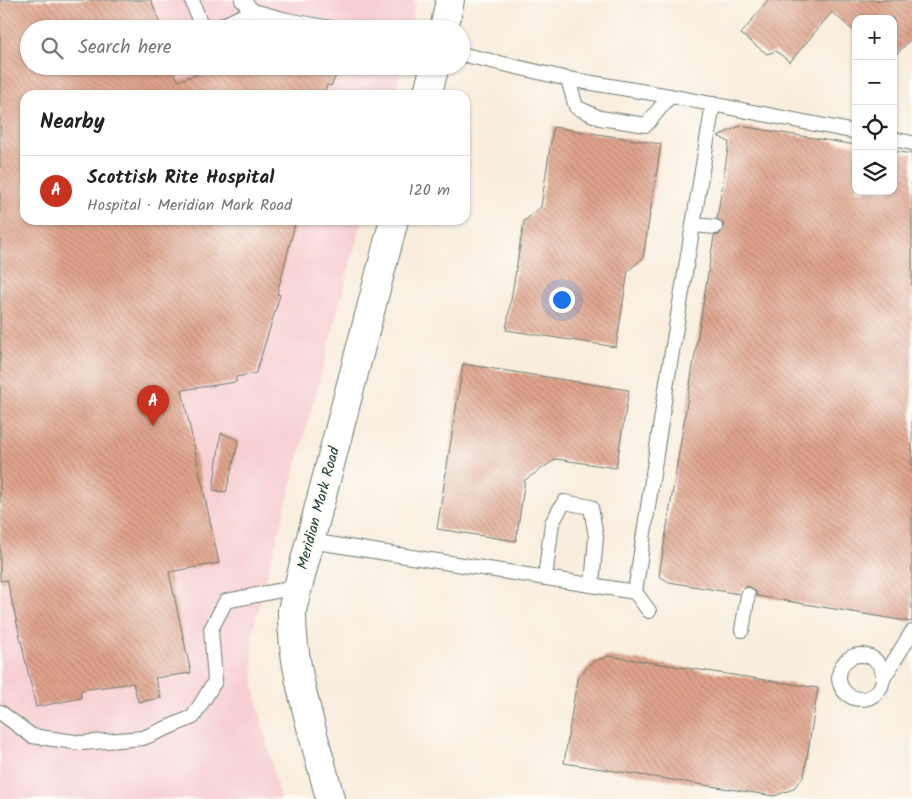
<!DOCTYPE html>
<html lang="en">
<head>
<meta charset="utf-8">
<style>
  :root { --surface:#fff; --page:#f2f2f2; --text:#222; --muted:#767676; --line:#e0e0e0; --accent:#c8321e }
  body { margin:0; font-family:Kalam,sans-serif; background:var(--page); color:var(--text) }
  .controls { position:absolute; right:15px; top:15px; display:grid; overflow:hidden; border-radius:10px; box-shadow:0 1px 4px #0004 }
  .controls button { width:45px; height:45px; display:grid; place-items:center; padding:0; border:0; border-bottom:1px solid var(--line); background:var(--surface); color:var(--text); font:25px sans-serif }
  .you { position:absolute; left:561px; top:299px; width:18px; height:18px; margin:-12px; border:4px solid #fff; border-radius:50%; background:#1a73e8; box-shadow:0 0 0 8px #1a73e833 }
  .badge { display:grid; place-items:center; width:32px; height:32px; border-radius:50%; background:var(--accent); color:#fff; font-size:16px; font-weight:700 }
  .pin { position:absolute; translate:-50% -41px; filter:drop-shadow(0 1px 2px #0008) }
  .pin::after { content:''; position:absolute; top:26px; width:18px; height:15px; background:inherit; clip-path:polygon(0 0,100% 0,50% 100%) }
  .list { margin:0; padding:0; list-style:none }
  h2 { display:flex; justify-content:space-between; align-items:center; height:65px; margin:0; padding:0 20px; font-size:21px }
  h2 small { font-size:16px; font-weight:400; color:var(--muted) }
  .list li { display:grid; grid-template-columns:32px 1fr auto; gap:15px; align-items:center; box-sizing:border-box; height:70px; padding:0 20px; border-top:1px solid var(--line) }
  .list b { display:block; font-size:19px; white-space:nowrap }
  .list p { margin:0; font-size:16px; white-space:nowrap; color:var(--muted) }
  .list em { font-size:16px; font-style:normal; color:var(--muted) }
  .icon { flex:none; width:28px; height:28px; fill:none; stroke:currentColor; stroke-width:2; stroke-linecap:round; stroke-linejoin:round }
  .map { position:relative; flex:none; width:912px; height:799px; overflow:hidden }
  .search { position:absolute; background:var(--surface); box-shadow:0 1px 4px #0004; left:20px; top:20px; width:450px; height:55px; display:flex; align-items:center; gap:12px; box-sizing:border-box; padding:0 18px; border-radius:28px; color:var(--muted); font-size:19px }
  .panel { position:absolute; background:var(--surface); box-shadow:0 1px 4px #0004; left:20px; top:90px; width:450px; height:135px; border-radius:15px }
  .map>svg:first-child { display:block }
</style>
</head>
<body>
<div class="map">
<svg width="912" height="799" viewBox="0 0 912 799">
  <defs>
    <pattern id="building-back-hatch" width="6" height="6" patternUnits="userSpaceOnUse" patternTransform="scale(1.25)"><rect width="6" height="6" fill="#e0a38b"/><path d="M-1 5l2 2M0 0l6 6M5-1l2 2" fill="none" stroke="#b58672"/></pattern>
  </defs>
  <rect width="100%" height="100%" fill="#fdfcf7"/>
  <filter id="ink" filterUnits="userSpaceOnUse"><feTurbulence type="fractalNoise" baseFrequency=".02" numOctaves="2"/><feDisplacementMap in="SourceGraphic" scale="10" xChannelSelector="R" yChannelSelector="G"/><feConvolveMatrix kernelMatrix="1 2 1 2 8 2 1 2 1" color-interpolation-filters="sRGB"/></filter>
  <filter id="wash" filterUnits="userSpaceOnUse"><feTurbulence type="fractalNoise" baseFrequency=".0096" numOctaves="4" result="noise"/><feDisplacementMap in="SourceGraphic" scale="20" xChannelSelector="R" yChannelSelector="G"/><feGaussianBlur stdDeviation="1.12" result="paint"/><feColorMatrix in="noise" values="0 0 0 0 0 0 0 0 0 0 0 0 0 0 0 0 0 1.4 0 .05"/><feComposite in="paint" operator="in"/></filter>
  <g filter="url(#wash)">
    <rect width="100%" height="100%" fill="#f9eddd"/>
    <polygon fill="#f7cfd2" points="0,0 416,0 410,29 29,29 29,66 401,66 394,95 25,95 25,220 362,220 252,633 254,687 280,799 0,799"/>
    <g id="blocks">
      <g fill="url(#building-back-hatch)">
        <polygon points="0,0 151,0 162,29 29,29 29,66 172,66 178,81 220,66 341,66 331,86 327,85 324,95 25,95 25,220 296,220 277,294 280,295 256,373 236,377 236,382 182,390 219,563 169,572 191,673 155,678 161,698 138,702 133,683 81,690 81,698 36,707 7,580 0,581"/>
        <polygon points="768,0 912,0 912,38 893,58 893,19 856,19 856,33 832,12 790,62 776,51 767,54 741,34"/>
        <polygon points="740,126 856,145 856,191 893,191 893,151 912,154 912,622 757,596 756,592 750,587 745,587 739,594 669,582 659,576 714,236 719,235 724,228 723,223 717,219 729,142 718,136"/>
        <polygon points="553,127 661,144 643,258 628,271 616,347 506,330 524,221 541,207"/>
        <polygon points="463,364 629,390 616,468 556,459 525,480 516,541 437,529"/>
        <polygon points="221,433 239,440 226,492 213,490"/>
        <polygon points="609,656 818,688 804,776 793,789 774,796 564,763 577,679 592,662"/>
      </g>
    </g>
  </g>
  <g filter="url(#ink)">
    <use href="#blocks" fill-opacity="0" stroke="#6b7b6f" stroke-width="1"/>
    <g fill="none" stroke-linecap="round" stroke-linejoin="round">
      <defs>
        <g id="service">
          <polyline points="192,0 202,29"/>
          <polyline points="242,0 253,11 287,20 336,29"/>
          <polyline points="214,29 253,11"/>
          <polyline points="461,54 568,79 670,96 856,132"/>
          <polyline points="568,79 576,107 600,118 646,125 670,96"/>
          <polyline points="893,139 912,143"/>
          <polyline points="693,225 715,227"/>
          <polyline points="310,541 635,592 649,611"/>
          <polyline points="545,578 552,523 564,502 591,507 596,537 592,585"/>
          <polyline points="635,592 667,382 713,104"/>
          <polyline points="742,630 748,595"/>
          <circle cx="861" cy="677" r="22"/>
          <polyline points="884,677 912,632"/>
          <polyline points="0,712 32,736 82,743 143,738 193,717 215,681 211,629 226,601 297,587"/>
        </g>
        <g id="tertiary">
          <polyline points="444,29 450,0"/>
          <polyline points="427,95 435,66"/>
          <path d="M 330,799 C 316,740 291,671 292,610 L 394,220"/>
        </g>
      </defs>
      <use href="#service" stroke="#6b7b6f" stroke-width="16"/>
      <use href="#tertiary" stroke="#6b7b6f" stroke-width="30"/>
      <use href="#service" stroke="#fff" stroke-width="14"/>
      <use href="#tertiary" stroke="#fff" stroke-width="28"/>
    </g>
  </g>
  <g text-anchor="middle" stroke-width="4.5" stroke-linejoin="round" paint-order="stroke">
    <g font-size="15" fill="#1f3d34" stroke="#fdfcf7">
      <text transform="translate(318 508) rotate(-75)" y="5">Meridian Mark Road</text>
    </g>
  </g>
</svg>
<div class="controls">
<button>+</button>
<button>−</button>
<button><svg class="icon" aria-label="locate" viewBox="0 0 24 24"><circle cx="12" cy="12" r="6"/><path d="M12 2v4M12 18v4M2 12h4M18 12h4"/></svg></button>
<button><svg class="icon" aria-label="layers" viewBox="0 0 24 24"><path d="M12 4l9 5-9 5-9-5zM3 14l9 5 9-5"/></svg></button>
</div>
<div class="you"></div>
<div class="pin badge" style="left:153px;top:426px">A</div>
<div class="search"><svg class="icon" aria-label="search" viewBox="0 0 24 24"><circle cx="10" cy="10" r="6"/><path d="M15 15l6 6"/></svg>Search here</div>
<section class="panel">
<h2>Nearby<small></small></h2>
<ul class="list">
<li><span class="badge">A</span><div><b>Scottish Rite Hospital</b><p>Hospital · Meridian Mark Road</p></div><em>120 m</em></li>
</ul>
</section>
</div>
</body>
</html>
